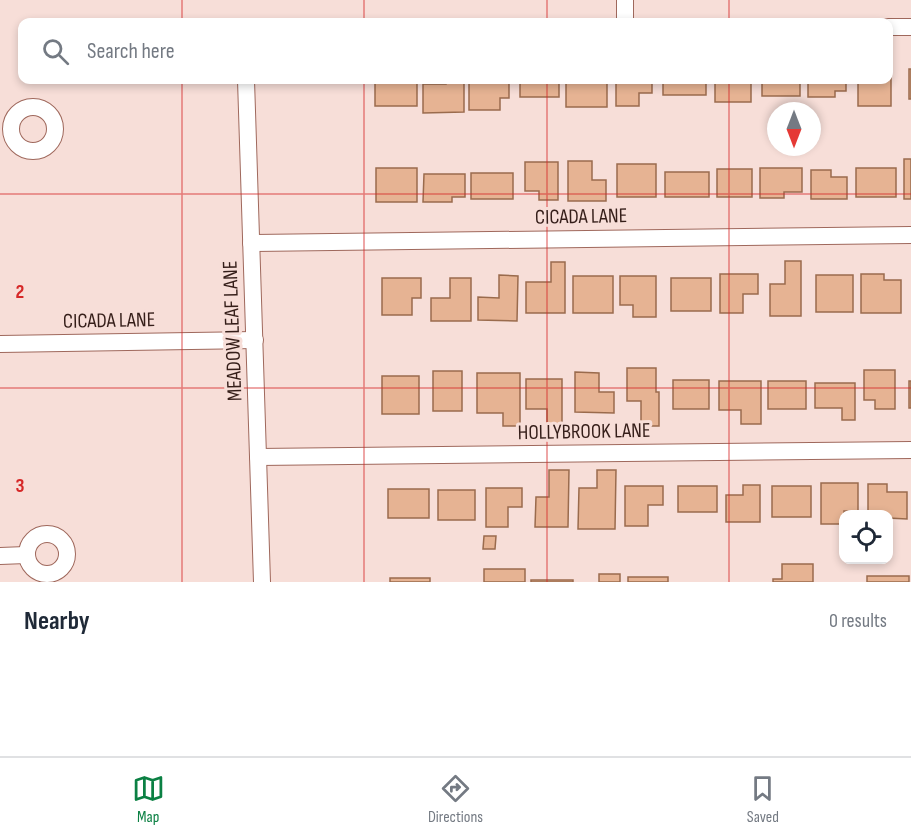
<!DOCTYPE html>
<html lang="en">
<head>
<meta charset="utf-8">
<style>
  :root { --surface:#fff; --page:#f6f6f7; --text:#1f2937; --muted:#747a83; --line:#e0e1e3; --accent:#0b8043 }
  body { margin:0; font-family:"Sofia Sans Condensed",sans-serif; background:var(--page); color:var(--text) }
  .controls { position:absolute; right:18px; bottom:18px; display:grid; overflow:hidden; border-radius:12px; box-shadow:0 3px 9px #0003 }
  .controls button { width:54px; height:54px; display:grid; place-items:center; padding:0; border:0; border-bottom:2px solid var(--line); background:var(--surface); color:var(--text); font:30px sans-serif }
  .compass { position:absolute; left:767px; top:102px; width:54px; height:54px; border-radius:50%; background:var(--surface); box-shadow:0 3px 9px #0003; rotate:180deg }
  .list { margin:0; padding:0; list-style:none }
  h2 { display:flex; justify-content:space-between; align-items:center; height:78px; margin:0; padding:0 24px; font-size:26px }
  h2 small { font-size:20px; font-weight:400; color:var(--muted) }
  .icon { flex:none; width:33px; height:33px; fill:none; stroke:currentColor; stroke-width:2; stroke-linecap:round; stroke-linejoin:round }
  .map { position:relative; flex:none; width:911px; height:582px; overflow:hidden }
  .search { position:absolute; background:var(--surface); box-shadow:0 3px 9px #0003; left:18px; right:18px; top:18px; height:66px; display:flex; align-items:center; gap:15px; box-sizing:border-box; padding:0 21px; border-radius:12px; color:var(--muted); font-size:22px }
  .sheet { height:174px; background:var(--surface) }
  nav { display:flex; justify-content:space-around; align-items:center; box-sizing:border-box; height:84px; border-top:2px solid var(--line); background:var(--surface); font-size:16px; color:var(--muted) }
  nav a { display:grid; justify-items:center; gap:3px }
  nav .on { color:var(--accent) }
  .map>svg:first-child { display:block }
</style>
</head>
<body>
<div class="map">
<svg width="911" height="582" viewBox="0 0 911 582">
  <rect width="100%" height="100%" fill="#f7ded8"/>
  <g fill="#e6b393" stroke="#9a6b4d" stroke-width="1.5">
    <polygon points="888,64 891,64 891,106 858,106 858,80 888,80"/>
    <rect x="909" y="69" width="2" height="30"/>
    <rect x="375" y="80" width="42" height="26"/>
    <polygon points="446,80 464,80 464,112 423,113 423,84 446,84"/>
    <polygon points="469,80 509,80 509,98 500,98 500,110 469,110"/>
    <rect x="520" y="80" width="39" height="17"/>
    <rect x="566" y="80" width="41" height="27"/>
    <polygon points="616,80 652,80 652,93 639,93 639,106 616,106"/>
    <rect x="663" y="80" width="43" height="15"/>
    <rect x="715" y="80" width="36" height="22"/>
    <rect x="762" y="80" width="38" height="16"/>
    <polygon points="808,80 846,80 846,91 835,91 835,97 808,97"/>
    <rect x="904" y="159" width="7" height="40"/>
    <polygon points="568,161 592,161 592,180 606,180 606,201 568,201"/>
    <polygon points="525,162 558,162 558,200 539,200 539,191 525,191"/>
    <rect x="617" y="164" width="39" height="33"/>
    <rect x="376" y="168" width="41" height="34"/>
    <polygon points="760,168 802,168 802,192 784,192 784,198 760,198"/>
    <rect x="856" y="168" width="40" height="29"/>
    <rect x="717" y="169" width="35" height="28"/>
    <polygon points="811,170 831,170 831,177 847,177 847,199 811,199"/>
    <rect x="665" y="172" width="44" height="25"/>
    <rect x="471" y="173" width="42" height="26"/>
    <polygon points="424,174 465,174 465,197 452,197 452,202 423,202"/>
    <polygon points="785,261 801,261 801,316 770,316 770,284 785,284"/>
    <polygon points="551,262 565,262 565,313 526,313 526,282 551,282"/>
    <polygon points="720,274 758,274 758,294 743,294 743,313 720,313"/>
    <polygon points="861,274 884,274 884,280 901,280 901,313 861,313"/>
    <polygon points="499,275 518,276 517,321 478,320 478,297 499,298"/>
    <rect x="816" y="275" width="37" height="37"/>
    <rect x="573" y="276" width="40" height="37"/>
    <polygon points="620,276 656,276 656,317 633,317 633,305 620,305"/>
    <polygon points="382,278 421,278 421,298 412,298 412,315 382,315"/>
    <polygon points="450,278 471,278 471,321 431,321 431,298 450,298"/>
    <rect x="671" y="278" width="40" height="33"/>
    <polygon points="627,368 656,368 656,392 659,392 659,426 641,426 641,401 627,401"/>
    <polygon points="864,370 895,370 895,409 875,409 875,400 864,400"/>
    <rect x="433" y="371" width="29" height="40"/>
    <polygon points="575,372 599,373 599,392 614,392 614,413 575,412"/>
    <polygon points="477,373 520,373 520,426 503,426 503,413 477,413"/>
    <rect x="382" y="376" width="37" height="38"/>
    <polygon points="526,379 562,379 562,427 547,427 547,409 526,409"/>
    <rect x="673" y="380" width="36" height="29"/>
    <polygon points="719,381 761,381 761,424 741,424 741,410 719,410"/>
    <rect x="768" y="381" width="38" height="28"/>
    <rect x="909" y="381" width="2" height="27"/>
    <polygon points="815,383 855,383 855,420 842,420 842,408 815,408"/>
    <polygon points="549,470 569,470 568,527 535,527 536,497 549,497"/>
    <polygon points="597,470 616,470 615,529 578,529 579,488 597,488"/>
    <polygon points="821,483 858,483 858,511 844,511 844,524 821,524"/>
    <polygon points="868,484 887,484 887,492 907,492 907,519 888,518 888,514 868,514"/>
    <polygon points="743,485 760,485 760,522 726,522 726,495 743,495"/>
    <polygon points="625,486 663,486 663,505 648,505 648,526 625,526"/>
    <rect x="678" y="486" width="39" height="26"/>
    <rect x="772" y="486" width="39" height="31"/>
    <polygon points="486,488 522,488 522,507 508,507 508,527 486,527"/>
    <rect x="388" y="489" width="41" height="29"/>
    <rect x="438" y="490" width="37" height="30"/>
    <polygon points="484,536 496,536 495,549 483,549"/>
    <polygon points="782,564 813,564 813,582 773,582 773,579 782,579"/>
    <rect x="484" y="569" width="41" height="13"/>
    <rect x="599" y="574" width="21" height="8"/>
    <rect x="867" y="576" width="42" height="6"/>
    <rect x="628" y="577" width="40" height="5"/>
    <rect x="390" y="578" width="40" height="4"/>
    <rect x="531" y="580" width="42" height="2"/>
  </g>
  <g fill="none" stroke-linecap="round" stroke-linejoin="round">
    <defs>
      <g id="minor">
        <polyline points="625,0 625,22"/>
        <polyline points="888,27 911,27"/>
        <polyline points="246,80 262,582"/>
        <circle cx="33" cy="129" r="22"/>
        <polyline points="251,243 911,235"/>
        <polyline points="0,344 255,340"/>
        <polyline points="258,457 911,450"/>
        <circle cx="47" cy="554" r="20"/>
        <polyline points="0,556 26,555"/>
      </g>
    </defs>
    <use href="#minor" stroke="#9f685c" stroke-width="18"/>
    <use href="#minor" stroke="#fff" stroke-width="16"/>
  </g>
  <path fill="none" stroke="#d62828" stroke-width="1.5" stroke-opacity="0.55" d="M 182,0 L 182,22M 364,0 L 364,22M 547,0 L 547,22M 729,0 L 729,22M 182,80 L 182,582M 364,80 L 364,582M 547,80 L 547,582M 729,80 L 729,582M 0,194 L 911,194M 0,388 L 911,388"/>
  <g text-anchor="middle" stroke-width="6" stroke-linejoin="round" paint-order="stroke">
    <g font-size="21" fill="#351e19" stroke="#f7ded8">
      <text transform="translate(581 216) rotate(-1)" y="7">CICADA LANE</text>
      <text transform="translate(109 320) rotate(-1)" y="7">CICADA LANE</text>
      <text transform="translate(232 331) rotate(-92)" y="7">MEADOW LEAF LANE</text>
      <text transform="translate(584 431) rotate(-1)" y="7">HOLLYBROOK LANE</text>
    </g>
  </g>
  <g font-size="20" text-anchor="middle" font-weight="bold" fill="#d62828" stroke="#f7ded8" stroke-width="6" stroke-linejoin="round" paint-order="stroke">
    <text x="20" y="298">2</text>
    <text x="20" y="492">3</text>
  </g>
</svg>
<div class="controls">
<button><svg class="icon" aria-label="locate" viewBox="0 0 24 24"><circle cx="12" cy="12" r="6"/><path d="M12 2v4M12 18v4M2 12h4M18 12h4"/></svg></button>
</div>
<svg class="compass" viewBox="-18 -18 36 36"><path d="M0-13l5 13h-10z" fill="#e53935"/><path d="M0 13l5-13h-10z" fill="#747a83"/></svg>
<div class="search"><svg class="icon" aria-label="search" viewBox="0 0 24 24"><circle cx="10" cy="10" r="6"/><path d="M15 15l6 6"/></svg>Search here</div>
</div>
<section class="sheet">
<h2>Nearby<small>0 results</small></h2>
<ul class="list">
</ul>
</section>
<nav>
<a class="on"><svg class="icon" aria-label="map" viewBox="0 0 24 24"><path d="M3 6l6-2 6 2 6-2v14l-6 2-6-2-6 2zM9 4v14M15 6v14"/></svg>Map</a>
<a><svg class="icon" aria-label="directions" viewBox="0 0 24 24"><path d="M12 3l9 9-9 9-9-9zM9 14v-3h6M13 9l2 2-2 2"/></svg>Directions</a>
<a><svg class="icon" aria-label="saved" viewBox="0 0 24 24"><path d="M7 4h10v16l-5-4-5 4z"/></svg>Saved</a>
</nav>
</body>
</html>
